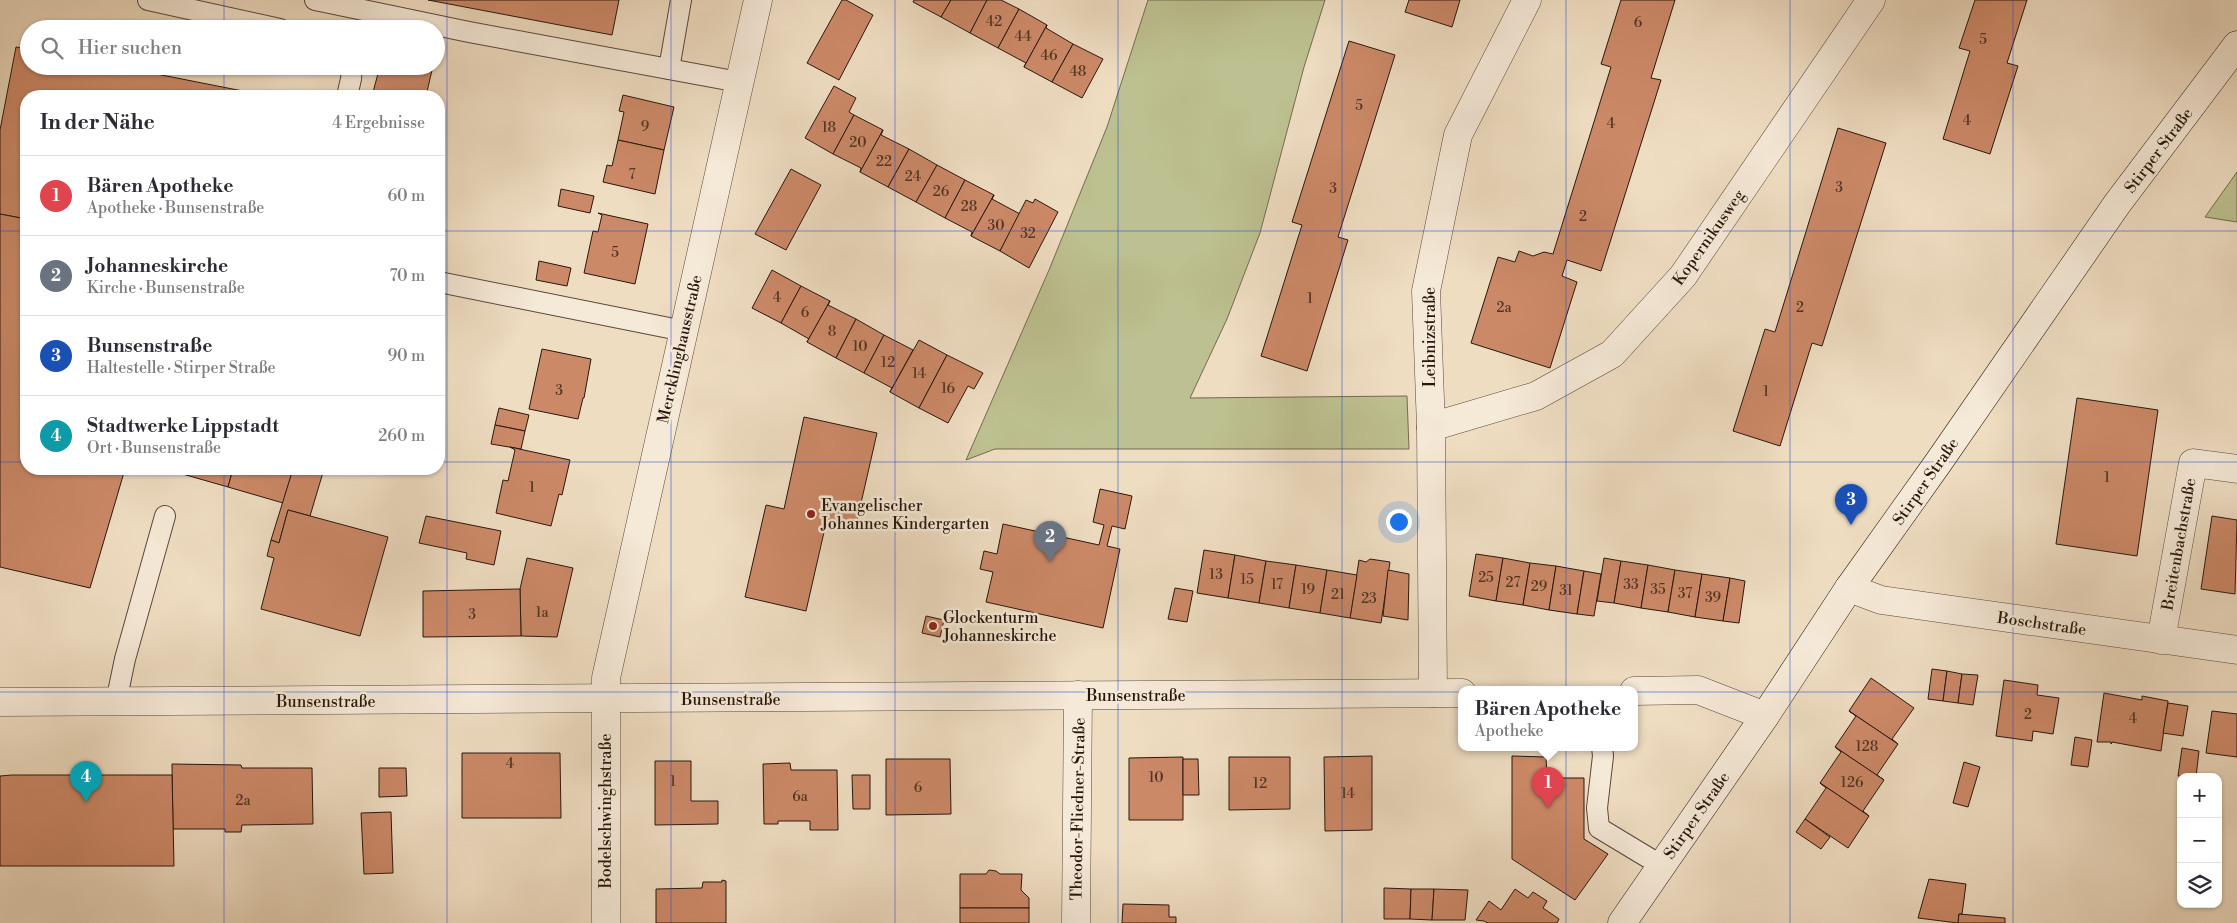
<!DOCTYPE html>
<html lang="de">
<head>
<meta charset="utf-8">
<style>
  :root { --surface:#fff; --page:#f7f7f7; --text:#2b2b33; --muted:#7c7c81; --line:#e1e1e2; --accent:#7c3aed }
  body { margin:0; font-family:"Libre Bodoni",serif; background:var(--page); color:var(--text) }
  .controls { position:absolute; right:15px; bottom:15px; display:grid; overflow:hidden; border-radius:10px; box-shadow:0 1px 4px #0004 }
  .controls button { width:45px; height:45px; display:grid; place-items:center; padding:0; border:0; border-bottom:1px solid var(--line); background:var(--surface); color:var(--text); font:25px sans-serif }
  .you { position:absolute; left:1398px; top:521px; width:18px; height:18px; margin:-12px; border:4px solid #fff; border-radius:50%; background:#1a73e8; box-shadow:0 0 0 8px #1a73e833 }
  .badge { display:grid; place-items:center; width:32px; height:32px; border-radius:50%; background:var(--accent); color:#fff; font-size:16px; font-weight:700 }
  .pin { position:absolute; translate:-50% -41px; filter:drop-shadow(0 1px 2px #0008) }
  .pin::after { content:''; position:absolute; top:26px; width:18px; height:15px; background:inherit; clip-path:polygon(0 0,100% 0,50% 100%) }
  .popup { position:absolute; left:1458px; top:686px; width:180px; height:65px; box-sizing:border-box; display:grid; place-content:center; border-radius:10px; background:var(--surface); filter:drop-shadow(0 1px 4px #0005); font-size:16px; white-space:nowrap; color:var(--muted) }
  .popup b { font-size:19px; color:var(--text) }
  .popup::after { content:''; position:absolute; left:50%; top:100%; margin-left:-10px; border:10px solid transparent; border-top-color:var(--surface) }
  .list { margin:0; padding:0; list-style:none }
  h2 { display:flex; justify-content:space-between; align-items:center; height:65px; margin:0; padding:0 20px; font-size:21px }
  h2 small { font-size:16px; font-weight:400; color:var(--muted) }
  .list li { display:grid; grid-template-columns:32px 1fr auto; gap:15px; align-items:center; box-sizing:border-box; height:80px; padding:0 20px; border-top:1px solid var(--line) }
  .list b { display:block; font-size:19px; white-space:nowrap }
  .list p { margin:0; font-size:16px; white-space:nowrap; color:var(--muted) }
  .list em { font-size:16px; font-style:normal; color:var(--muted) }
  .icon { flex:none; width:28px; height:28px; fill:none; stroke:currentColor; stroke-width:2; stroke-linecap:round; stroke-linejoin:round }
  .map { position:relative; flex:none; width:2237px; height:923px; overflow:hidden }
  .search { position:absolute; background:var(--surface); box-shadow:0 1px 4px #0004; left:20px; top:20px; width:425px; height:55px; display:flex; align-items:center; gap:12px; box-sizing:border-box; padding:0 18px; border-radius:28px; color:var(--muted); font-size:19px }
  .panel { position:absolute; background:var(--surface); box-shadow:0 1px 4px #0004; left:20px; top:90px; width:425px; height:385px; border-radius:20px }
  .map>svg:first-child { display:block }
</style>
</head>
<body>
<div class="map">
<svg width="2237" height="923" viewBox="0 0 2237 923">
  <rect width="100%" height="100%" fill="#efddc2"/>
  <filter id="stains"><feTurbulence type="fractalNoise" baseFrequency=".004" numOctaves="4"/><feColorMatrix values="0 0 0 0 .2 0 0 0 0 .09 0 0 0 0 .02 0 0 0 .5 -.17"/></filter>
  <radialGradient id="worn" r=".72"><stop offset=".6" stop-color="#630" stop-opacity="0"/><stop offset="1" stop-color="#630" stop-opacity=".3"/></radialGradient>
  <g fill="#bdc090" stroke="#726c4f">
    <polygon points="1148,0 1325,0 1304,67 1260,233 1227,319 1190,398 1407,396 1409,449 995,449 966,460 1049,270 1107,127"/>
    <polygon points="2237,172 2237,222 2205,217"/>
  </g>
  <g fill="#cc8968" stroke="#28170e">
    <polygon points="428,0 619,0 612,35"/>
    <polygon points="842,0 846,0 873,15 839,80 807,63"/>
    <polygon points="914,0 951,0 941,17 913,2"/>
    <polygon points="951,0 987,0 970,33 941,17"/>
    <polygon points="987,0 1001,0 1019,9 998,48 970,33"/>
    <polygon points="1409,0 1460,0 1452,27 1405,12"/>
    <polygon points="1621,0 1675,0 1651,78 1661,80 1601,271 1567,260 1562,276 1577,282 1550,368 1471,343 1498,257 1515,262 1519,251 1533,256 1544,252 1553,254 1611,67 1601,64"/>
    <polygon points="1975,0 2027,0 2007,63 2018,66 1990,154 1943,139 1970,51 1959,48"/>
    <polygon points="1019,9 1047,25 1024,67 1026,63 998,48"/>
    <polygon points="1047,25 1046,28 1073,44 1052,82 1024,67"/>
    <polygon points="1349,41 1395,55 1338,237 1348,240 1307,371 1261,356 1302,225 1292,222"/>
    <polygon points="1073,44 1103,59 1082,98 1052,82"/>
    <polygon points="16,47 29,49 29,66 116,66 268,96 26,96 26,219 0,214 0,130"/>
    <polygon points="380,66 433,66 426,96 372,96"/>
    <polygon points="834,86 856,98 849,112 854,115 833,154 805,138"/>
    <polygon points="623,95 674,107 664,150 618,140 624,112 619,111"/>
    <polygon points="854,115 883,130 860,172 861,168 833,154"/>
    <polygon points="1838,128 1886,143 1822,346 1812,343 1780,446 1733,431 1765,329 1775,332"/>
    <polygon points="883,130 881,135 909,149 888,187 860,172"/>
    <polygon points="618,140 664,150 655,194 603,182 607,165 612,166"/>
    <polygon points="909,149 937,165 916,202 888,187"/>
    <polygon points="937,165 965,180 945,218 916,202"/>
    <polygon points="791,169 821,185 786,250 755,234"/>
    <polygon points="965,180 994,195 971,236 972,232 945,218"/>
    <polygon points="561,189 594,196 590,213 558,206"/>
    <polygon points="994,195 992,199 1020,214 1000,251 971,236"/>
    <polygon points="1035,199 1058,212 1029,268 1000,251 1026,200 1033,203"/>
    <polygon points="598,213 648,224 635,284 584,273 593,231 598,232 602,215"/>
    <polygon points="0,214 26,219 26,469 125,469 90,588 0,567"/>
    <polygon points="539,261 571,268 567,286 536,280"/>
    <polygon points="772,270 801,286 781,323 752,308"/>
    <polygon points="801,286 830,301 807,342 809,339 781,323"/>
    <polygon points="830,301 828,305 856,319 836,358 807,342"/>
    <polygon points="856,319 884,335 864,373 836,358"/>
    <polygon points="884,335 913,350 890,392 892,388 864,373"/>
    <polygon points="919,340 947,355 919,408 890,392"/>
    <polygon points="542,349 591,359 584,398 583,398 578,419 529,409"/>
    <polygon points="947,355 983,373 974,389 968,386 948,423 919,408"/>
    <polygon points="2077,398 2158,410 2137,556 2056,544"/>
    <polygon points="499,408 529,415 525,431 495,425"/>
    <polygon points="804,417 877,433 856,525 827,519 806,611 745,597 766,505 784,509"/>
    <polygon points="495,425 525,431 521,449 491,444"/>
    <polygon points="510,447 570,460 562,495 559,494 551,526 496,513 503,480 508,481 515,450"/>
    <polygon points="165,469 233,469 228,487"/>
    <polygon points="233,469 293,469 283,503 228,487"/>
    <polygon points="293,469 324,469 310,516 288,510 279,543 271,540"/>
    <polygon points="1100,489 1132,496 1125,529 1112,526 1107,546 1120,549 1103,628 986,602 993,572 980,569 984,551 997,554 1003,524 1099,545 1104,525 1093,522"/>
    <polygon points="288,510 388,537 360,636 261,609 274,558 267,556 271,540 279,543"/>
    <polygon points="426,516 501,531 494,565 466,559 467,553 419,543"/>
    <polygon points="2212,516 2237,520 2235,594 2201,589"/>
    <polygon points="1204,550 1235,555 1228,598 1197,593"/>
    <polygon points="1476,554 1503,558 1496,601 1469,596"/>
    <polygon points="1235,555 1266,561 1259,603 1228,598"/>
    <polygon points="527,558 573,568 557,637 521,636 520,589"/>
    <polygon points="1503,558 1530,563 1523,605 1496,601"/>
    <polygon points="1604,558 1621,561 1614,603 1597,601"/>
    <polygon points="1370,559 1390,562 1381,623 1350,618 1359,560 1366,562"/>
    <polygon points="1266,561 1296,565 1289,608 1259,603"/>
    <polygon points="1621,561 1648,565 1641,608 1614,603"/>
    <polygon points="1530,563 1556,566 1549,610 1523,605"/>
    <polygon points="1296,565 1327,570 1320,613 1289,608"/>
    <polygon points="1648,565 1675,570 1668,612 1641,608"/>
    <polygon points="1556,566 1584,571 1577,614 1549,610"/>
    <polygon points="1327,570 1357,575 1350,618 1320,613"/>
    <polygon points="1388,570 1409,574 1408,620 1383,616"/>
    <polygon points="1675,570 1702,574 1695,617 1668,612"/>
    <polygon points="1584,571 1601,574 1594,616 1577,614"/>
    <polygon points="1702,574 1730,578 1723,621 1695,617"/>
    <polygon points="1730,578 1745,581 1739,623 1723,621"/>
    <polygon points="1175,588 1193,591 1187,622 1168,619"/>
    <polygon points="520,589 521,636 423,637 423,591"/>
    <polygon points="926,616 944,620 940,637 922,633"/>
    <polygon points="1932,669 1947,671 1943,701 1928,699"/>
    <polygon points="1947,671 1962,674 1958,703 1943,701"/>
    <polygon points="1962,674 1978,675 1973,705 1958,703"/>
    <polygon points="1871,678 1914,708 1892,739 1898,744 1849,711"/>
    <polygon points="2004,680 2038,685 2037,695 2059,698 2053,734 2033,731 2032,741 1996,736"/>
    <polygon points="2104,693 2142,700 2142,696 2168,701 2161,751 2112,742 2111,744 2111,742 2097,742"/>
    <polygon points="2168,703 2188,706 2183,736 2163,733"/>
    <polygon points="1849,711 1898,744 1877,775 1884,780 1835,747 1856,716"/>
    <polygon points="2212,711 2237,714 2237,757 2206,753"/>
    <polygon points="2075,737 2092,740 2088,767 2071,765"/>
    <polygon points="1835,747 1884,780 1863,811 1869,816 1820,783 1841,752"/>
    <polygon points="2182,748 2199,751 2196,777 2178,776"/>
    <polygon points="462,753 560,753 561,818 462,818"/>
    <polygon points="1372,756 1372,830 1325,831 1324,757"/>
    <polygon points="1512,756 1546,757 1547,778 1584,778 1584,839 1608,854 1575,900 1512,859"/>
    <polygon points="1183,757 1183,820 1129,820 1129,758"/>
    <polygon points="1229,757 1290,757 1290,809 1229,810"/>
    <polygon points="886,759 950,759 951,814 886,815"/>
    <polygon points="1183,759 1198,759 1199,795 1183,795"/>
    <polygon points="655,761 691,761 691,801 718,801 718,824 655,825"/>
    <polygon points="1964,762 1980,767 1968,807 1953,803"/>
    <polygon points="790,763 791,770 837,770 838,830 810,830 810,821 778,821 778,824 764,824 763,764"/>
    <polygon points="172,764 241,765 242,768 312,768 313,824 242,825 241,832 225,832 225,829 173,829"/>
    <polygon points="379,768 406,768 407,796 379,797"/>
    <polygon points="12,775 172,775 174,866 0,866 0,776"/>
    <polygon points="852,775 870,775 870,809 853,809"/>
    <polygon points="1820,783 1869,816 1848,848 1805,819 1826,788"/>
    <polygon points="391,812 393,873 364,874 361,813"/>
    <polygon points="1805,819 1830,837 1821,849 1796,832"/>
    <polygon points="989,870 996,871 1000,874 1022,874 1021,890 1029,898 1029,908 960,908 960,874 986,874"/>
    <polygon points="1929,879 1966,884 1962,914 1959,914 1958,923 1918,918"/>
    <polygon points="722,880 726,881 726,923 656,923 656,889 702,888 703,882 722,882"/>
    <polygon points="1384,888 1411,889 1410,919 1384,919"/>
    <polygon points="1411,889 1434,889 1432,920 1410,919"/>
    <polygon points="1434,889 1468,890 1465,920 1432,920"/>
    <polygon points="1515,889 1528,898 1533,892 1547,901 1543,908 1559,919 1557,923 1488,923 1484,921 1476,920 1489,901 1501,910"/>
    <polygon points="1123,904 1169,905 1169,917 1176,917 1176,923 1122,923"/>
    <rect x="960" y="908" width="69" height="15"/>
    <polygon points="1959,914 2005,918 2005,923 1958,923"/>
  </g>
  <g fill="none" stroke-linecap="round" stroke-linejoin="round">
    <defs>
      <g id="service">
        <polyline points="148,0 280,29"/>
        <polyline points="315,0 469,32 739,82"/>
        <polyline points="669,69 681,0"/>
        <polyline points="347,96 351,79 352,66"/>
        <polyline points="439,282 684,331"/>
        <polyline points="116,702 125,659 165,516"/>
        <polyline points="1602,747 1603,756 1597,808 1599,828 1662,866"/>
      </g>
      <g id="minor">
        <polyline points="1431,427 1536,396 1612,354 1683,276 1871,0"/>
        <polyline points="1849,588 1881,600 2237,650"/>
        <polyline points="2161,640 2193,463 2237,469"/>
        <polyline points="1634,691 1698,690 1765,716"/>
        <polyline points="1433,693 1431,427 1426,291 1458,135 1527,0"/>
        <polyline points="0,702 1462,693"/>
        <polyline points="606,923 606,678 758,0"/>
        <polyline points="1076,923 1078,695"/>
      </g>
      <polyline id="secondary" points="1622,923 1765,716 1849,588 1938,463 2117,204 2237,45"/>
    </defs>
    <use href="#service" stroke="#5a483b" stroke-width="22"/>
    <use href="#minor" stroke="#5a483b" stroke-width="29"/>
    <use href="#secondary" stroke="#28170e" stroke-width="29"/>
    <use href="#service" stroke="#f5e9d7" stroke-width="20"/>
    <use href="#minor" stroke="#f5e9d7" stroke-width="28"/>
    <use href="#secondary" stroke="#f5e9d7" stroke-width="28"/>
  </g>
  <path fill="none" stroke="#1d4ed8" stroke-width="1" stroke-opacity="0.55" d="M 224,0 L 224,29M 447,0 L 447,923M 671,0 L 671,923M 895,0 L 895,923M 1118,0 L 1118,923M 1342,0 L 1342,923M 1566,0 L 1566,923M 1790,0 L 1790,923M 2013,0 L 2013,923M 224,66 L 224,96M 0,231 L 26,231M 439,231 L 2237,231M 0,462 L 26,462M 439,462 L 2237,462M 224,469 L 224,923M 0,692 L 2237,692"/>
  <g fill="#8f2418" stroke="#f5e9d7" stroke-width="2">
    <circle cx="811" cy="514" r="5"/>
    <circle cx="933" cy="626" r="5"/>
  </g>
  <g text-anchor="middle" stroke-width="5" stroke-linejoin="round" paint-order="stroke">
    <g font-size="14" fill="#513424">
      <text x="994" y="26">42</text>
      <text x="1638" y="27">6</text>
      <text x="1023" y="41">44</text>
      <text x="1983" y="44">5</text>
      <text x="1049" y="60">46</text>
      <text x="1078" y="76">48</text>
      <text x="1359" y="110">5</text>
      <text x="1967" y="125">4</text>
      <text x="1611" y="128">4</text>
      <text x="645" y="131">9</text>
      <text x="829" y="132">18</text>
      <text x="858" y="147">20</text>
      <text x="884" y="166">22</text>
      <text x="632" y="179">7</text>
      <text x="913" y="181">24</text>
      <text x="1839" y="192">3</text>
      <text x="1333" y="193">3</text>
      <text x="941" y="196">26</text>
      <text x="969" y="211">28</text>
      <text x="1583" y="221">2</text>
      <text x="996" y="230">30</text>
      <text x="1028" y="238">32</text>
      <text x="615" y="257">5</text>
      <text x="777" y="302">4</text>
      <text x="1310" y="303">1</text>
      <text x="1504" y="312">2a</text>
      <text x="1800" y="312">2</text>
      <text x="805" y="317">6</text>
      <text x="832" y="336">8</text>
      <text x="860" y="351">10</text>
      <text x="888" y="367">12</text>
      <text x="919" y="378">14</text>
      <text x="948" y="393">16</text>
      <text x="559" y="395">3</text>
      <text x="1766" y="396">1</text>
      <text x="2107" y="482">1</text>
      <text x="532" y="492">1</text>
      <text x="1216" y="579">13</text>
      <text x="1486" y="582">25</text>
      <text x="1247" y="584">15</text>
      <text x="1513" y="587">27</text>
      <text x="1277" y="589">17</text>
      <text x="1631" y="589">33</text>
      <text x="1539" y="591">29</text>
      <text x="1308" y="594">19</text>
      <text x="1658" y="594">35</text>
      <text x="1566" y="595">31</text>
      <text x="1685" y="598">37</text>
      <text x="1338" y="599">21</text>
      <text x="1713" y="602">39</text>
      <text x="1369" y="603">23</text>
      <text x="542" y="617">1a</text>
      <text x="472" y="619">3</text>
      <text x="2028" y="719">2</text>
      <text x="2133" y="723">4</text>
      <text x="1867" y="751">128</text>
      <text x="510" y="768">4</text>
      <text x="1156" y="782">10</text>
      <text x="673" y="786">1</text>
      <text x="1852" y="787">126</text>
      <text x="1260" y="788">12</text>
      <text x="918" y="792">6</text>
      <text x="1348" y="798">14</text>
      <text x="800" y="801">6a</text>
      <text x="243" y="805">2a</text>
    </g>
    <g font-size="16" fill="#28170e" stroke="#f5e9d7">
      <text transform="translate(2158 150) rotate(-53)" y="6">Stirper Straße</text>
      <text transform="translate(1708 237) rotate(-55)" y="6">Kopernikusweg</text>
      <text transform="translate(1429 337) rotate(-90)" y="6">Leibnizstraße</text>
      <text transform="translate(679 349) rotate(-77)" y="6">Mercklinghausstraße</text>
      <text transform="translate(1925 481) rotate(-55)" y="6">Stirper Straße</text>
      <text transform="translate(2178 544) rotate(-80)" y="6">Breitenbachstraße</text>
      <text transform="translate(2042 623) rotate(8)" y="6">Boschstraße</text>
      <text x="1136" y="701">Bunsenstraße</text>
      <text x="731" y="705">Bunsenstraße</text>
      <text x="326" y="707">Bunsenstraße</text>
      <text transform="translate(1077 809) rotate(-89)" y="6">Theodor-Fliedner-Straße</text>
      <text transform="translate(605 811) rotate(-90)" y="6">Bodelschwinghstraße</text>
      <text transform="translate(1696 815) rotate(-55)" y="6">Stirper Straße</text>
    </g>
    <g font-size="16" fill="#28170e" stroke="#f5e9d7" text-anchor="start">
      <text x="821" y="511">Evangelischer<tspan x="821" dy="18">Johannes Kindergarten</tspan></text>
      <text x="943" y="623">Glockenturm<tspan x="943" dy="18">Johanneskirche</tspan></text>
    </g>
  </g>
  <rect width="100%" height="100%" filter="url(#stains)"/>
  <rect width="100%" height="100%" fill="url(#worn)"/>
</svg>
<div class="controls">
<button>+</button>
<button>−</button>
<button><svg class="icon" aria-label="layers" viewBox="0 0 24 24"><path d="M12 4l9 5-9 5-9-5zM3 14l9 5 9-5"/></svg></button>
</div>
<div class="you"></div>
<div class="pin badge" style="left:1548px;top:808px;background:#e0444e">1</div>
<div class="popup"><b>Bären Apotheke</b>Apotheke</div>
<div class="pin badge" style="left:1050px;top:562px;background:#6b7280">2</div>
<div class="pin badge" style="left:1851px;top:525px;background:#1a4fb4">3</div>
<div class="pin badge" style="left:86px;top:802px;background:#0f9aa8">4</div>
<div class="search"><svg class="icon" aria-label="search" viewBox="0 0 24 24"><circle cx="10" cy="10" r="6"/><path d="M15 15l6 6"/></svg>Hier suchen</div>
<section class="panel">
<h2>In der Nähe<small>4 Ergebnisse</small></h2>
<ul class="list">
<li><span class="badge" style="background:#e0444e">1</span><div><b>Bären Apotheke</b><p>Apotheke · Bunsenstraße</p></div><em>60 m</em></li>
<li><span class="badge" style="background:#6b7280">2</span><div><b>Johanneskirche</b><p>Kirche · Bunsenstraße</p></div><em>70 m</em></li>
<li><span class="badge" style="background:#1a4fb4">3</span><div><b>Bunsenstraße</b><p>Haltestelle · Stirper Straße</p></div><em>90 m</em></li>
<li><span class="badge" style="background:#0f9aa8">4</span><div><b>Stadtwerke Lippstadt</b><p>Ort · Bunsenstraße</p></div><em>260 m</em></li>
</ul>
</section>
</div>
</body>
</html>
